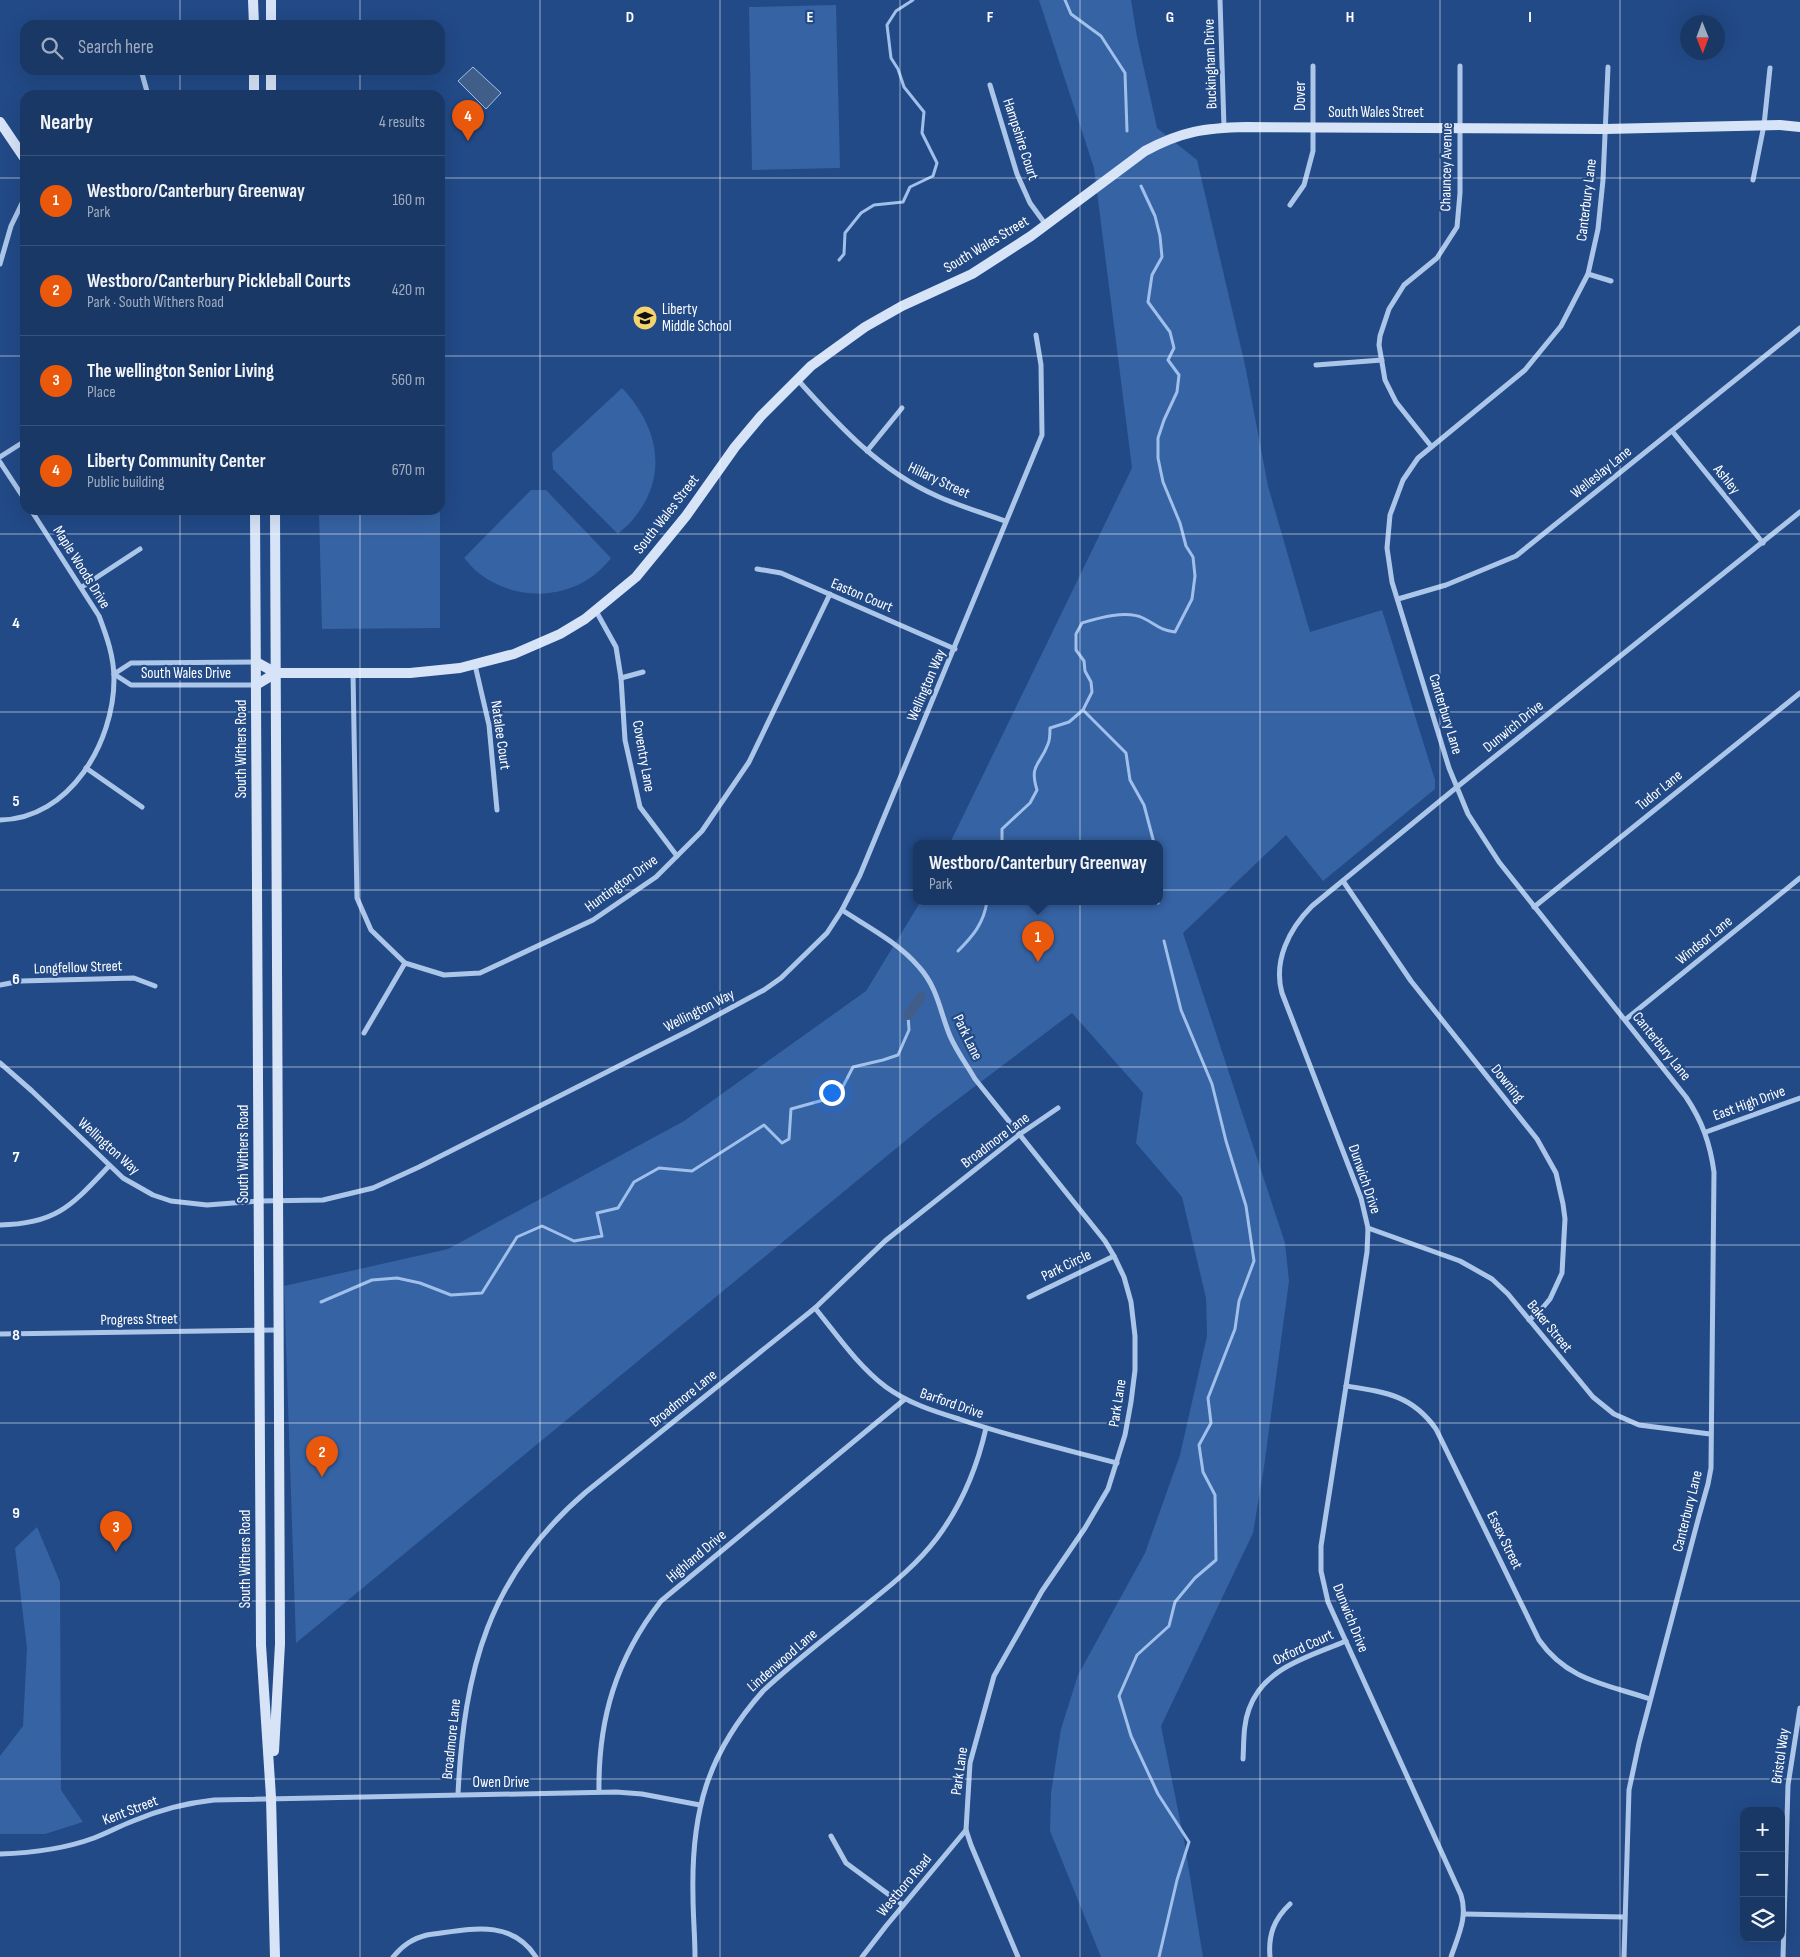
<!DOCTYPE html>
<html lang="en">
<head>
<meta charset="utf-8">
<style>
  :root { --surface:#1a3865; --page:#233f6b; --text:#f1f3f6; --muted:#9facbf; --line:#385279; --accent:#ea580c }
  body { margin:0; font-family:"Sofia Sans Condensed",sans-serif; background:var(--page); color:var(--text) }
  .controls { position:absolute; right:15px; bottom:15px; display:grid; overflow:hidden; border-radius:10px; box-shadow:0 5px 20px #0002 }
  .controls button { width:45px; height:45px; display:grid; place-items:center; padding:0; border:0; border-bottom:1px solid var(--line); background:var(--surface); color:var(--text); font:25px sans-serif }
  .compass { position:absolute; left:1680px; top:15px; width:45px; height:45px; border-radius:50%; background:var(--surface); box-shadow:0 5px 20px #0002; rotate:179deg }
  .you { position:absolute; left:831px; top:1092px; width:18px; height:18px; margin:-12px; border:4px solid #fff; border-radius:50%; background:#1a73e8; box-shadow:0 0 0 8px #1a73e833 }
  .badge { display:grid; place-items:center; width:32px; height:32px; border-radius:50%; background:var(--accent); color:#fff; font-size:16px; font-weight:700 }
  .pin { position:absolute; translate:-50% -41px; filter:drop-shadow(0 1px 2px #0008) }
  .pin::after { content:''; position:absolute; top:26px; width:18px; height:15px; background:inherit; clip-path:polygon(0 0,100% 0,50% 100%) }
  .popup { position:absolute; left:913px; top:840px; width:250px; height:65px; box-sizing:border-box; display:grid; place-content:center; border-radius:10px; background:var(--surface); filter:drop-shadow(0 1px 4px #0005); font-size:16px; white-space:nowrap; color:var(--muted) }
  .popup b { font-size:19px; color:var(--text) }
  .popup::after { content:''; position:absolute; left:50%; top:100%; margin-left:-10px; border:10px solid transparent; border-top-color:var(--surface) }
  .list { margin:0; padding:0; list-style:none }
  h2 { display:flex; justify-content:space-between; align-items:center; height:65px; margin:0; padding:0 20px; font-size:21px }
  h2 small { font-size:16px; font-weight:400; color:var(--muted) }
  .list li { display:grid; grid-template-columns:32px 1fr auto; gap:15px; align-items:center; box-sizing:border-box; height:90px; padding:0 20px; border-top:1px solid var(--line) }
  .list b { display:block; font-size:19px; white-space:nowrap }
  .list p { margin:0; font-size:16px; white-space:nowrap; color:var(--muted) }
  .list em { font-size:16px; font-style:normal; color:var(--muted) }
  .icon { flex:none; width:28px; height:28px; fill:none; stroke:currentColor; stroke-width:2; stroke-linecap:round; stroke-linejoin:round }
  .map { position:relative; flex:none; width:1800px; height:1957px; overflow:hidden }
  .search { position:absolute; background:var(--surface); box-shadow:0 5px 20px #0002; left:20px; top:20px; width:425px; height:55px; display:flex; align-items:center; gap:12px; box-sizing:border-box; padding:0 18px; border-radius:15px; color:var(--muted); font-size:19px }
  .panel { position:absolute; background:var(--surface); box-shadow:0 5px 20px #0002; left:20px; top:90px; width:425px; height:425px; border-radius:15px }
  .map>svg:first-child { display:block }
</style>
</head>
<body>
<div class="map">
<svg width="1800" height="1957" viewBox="0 0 1800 1957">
  <rect width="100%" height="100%" fill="#224a87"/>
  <g fill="#3663a4">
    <polygon points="1039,0 1131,0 1137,37 1157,128 1197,160 1245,365 1268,486 1310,632 1382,610 1435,780 1435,789 1323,881 1286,835 1183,933 1285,1243 1289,1281 1264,1467 1253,1533 1161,1726 1184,1840 1203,1957 1101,1957 1050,1831 1051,1793 1061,1729 1078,1675 1145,1553 1180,1455 1207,1336 1206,1298 1182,1197 1136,1143 1143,1093 1072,1013 933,1118 296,1643 284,1286 448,1249 684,1121 866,991 921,901 1159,901 1159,843 950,843 1132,468 1094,168"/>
    <polygon points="836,5 840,168 752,170 749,7"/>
    <path d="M 622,388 C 657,425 670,474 634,518 C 630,524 623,529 618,534 L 553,469 L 552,453 Z"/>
    <path d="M 531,490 L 546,490 L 611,558 C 580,599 521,605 480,574 C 474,570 469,563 464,558 Z"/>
    <polygon points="319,510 440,510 440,628 322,629"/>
    <polygon points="37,1527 60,1582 61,1790 83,1822 45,1834 0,1834 0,1756 23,1726 27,1648 15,1548"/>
  </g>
  <polygon fill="#415e8a" stroke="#a0c0eb" points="473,67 501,93 486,109 458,81"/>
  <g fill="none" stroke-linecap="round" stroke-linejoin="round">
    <g stroke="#a0c0eb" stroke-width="3">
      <polyline points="1065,0 1071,14 1101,36 1125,73 1127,131"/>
      <polyline points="839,260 844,254 845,233 861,213 874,205 903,202 910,187 933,176 937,163 922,133 924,112 904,87 898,69 891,58 887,25 896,11 913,0"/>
      <polyline points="1083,710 1126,753 1130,780 1144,805 1154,843"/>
      <path d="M 1002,843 L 1002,829 L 1030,803 L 1037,790 C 1029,764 1040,766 1048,744 C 1050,740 1050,733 1050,728 L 1069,722 L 1083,710 L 1092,692 L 1091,682 L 1085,671 L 1084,661 L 1076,650 L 1076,634 L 1082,623 C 1099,618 1126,610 1143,618 C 1156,624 1159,630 1175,632 L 1192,599 L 1195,576 L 1193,557 L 1186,546 L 1180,523 L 1163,482 L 1158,458 L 1158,438 L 1164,420 L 1177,392 L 1179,375 L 1168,360 L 1174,348 L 1170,332 L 1148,302 L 1152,275 L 1162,257 L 1160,236 L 1155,216 L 1141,186"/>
      <polyline points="1158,901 1158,903"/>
      <path d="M 958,951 C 973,936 984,923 987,901"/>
      <polyline points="321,1302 372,1280 397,1278 420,1283 451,1295 482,1293 517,1237 542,1226 574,1241 602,1236 597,1213 618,1208 634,1182 659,1168 692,1171 764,1125 782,1143 789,1139 791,1109 838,1096 853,1067 883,1060 898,1055 909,1030 908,1015"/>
      <polyline points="1159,1957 1177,1880 1189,1842 1158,1794 1131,1736 1119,1696 1137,1655 1169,1626 1175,1602 1195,1578 1216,1560 1215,1495 1203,1472 1199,1445 1211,1423 1208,1398 1235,1329 1239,1301 1254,1261 1246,1206 1226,1141 1212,1084 1181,1010 1164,941"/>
    </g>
    <polyline stroke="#415e8a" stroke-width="10" points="908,1015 921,997"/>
    <g stroke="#acc6e9" stroke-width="5">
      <polyline points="1220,0 1224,127"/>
      <path d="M 1608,67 L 1603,180 L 1598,229 L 1588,274 L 1561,326 L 1525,370 L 1418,458 L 1403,480 L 1390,515 L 1387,548 L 1392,582 L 1449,768 L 1468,814 L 1499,862 L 1686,1097 C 1702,1121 1710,1143 1714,1172 L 1711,1468 L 1708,1484 L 1699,1516 L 1639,1743 L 1629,1790 L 1624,1957"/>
      <polyline points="141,70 148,95"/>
      <polyline points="990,85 1017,174 1030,203 1046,225"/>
      <polyline points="1753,180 1764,125 1770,68"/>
      <polyline points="1290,205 1304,185 1313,151 1313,66"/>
      <polyline points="0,264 11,226 25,197"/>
      <polyline points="1588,274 1611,281"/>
      <polyline points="1316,365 1382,360"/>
      <path d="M 797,379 C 838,425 880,471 937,496 C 959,506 983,513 1005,521"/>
      <polyline points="1672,431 1763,543"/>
      <polyline points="1431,446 1396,402 1385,380 1379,345 1380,336 1389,309 1404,285 1437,258 1457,227 1460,193 1460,66"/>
      <polyline points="867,451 902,408"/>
      <polyline points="0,457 25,441"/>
      <polyline points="0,462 25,500"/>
      <polyline points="757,569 781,573 955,649"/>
      <polyline points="82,587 140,549"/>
      <polyline points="1398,599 1446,585 1516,556 1800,328"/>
      <polyline points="596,611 616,647 621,678 625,740 640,807 677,856"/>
      <polyline points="256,662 131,663 114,674 131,685 256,685"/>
      <polyline points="475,665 489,725 497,810"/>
      <polyline points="353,673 357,898 371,930 405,963 444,975 480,973 593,920 656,877 702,831 749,762 830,594"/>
      <polyline points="621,678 643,672"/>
      <polyline points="86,768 142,807"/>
      <path d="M 0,820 C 70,819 114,742 114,679 C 114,657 107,637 99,616 L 31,510"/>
      <polyline points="1343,881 1411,981 1537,1139 1556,1173 1563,1204 1565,1219 1562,1273 1550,1299 1540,1311 1529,1320"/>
      <polyline points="1534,907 1800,693"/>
      <path d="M 842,910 C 868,927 899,943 919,967 C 938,988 940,1012 950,1036 C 957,1052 967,1065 975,1079 L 1105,1241 L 1114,1256 L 1124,1277 L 1131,1302 L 1135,1336 L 1135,1370 L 1131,1402 L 1125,1435 L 1108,1489 L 1085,1528 L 1042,1591 L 994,1676 L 970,1763 L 966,1830 L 971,1845 L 1018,1957"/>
      <polyline points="0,985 21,981 134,978 155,986"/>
      <polyline points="1625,1020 1800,878"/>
      <polyline points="364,1033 405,963"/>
      <polyline points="0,1063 32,1091 123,1178 153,1195 171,1201 207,1205 259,1201 323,1200 373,1188 419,1167 688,1031 764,990 781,978 827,933 842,910 860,875 1042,435 1041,365 1036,335"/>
      <polyline points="1706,1132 1800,1098"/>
      <path d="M 0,1225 C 57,1224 72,1205 109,1166"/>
      <polyline points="1368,1228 1460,1261 1492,1279 1508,1294 1593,1397 1614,1414 1639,1425 1710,1434"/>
      <polyline points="1029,1297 1114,1256"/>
      <path d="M 815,1308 C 837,1335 858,1366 886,1387 C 908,1403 933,1411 959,1419 C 1011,1437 1064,1449 1117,1463"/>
      <polyline points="0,1334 278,1330"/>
      <path d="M 1346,1386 C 1385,1392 1412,1395 1436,1429 L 1539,1640 C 1568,1681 1606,1684 1650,1699"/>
      <path d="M 1243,1759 C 1244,1742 1243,1725 1249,1709 C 1264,1667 1309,1657 1346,1641"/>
      <path d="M 599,1792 C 598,1719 616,1659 661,1601 L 905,1399"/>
      <path d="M 458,1794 C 464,1670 488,1576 586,1492 L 815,1308 L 885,1241 L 1020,1134 L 1058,1108"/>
      <polyline points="831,1836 846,1863 903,1905"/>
      <path d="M 0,1854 C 32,1853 64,1849 94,1838 C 107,1833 120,1826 133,1821 C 159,1810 186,1803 214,1800 L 616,1792 L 642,1794 L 700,1805"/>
      <polyline points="1464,1914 1624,1917"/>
      <path d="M 393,1957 C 403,1945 412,1939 427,1935 C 467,1930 510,1917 536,1957"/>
      <path d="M 695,1957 C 695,1936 693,1916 693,1896 C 691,1812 707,1754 763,1691 C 797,1659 835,1631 871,1601 C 895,1582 918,1563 937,1538 C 961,1506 977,1468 986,1428"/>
      <polyline points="862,1957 886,1926 966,1830"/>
      <path d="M 1270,1957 C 1268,1935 1274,1919 1290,1904"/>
      <path d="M 1451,1957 C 1458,1936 1468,1917 1461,1895 L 1328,1602 L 1321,1571 L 1321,1546 L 1367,1252 L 1368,1228 L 1361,1198 L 1282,993 C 1273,961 1289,929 1312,906 L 1457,787 L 1800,512"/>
      <polyline points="1783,1957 1788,1785 1800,1708"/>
    </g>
    <g stroke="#d7e4f8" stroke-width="10">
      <polyline points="253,0 254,25"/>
      <polyline points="271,0 271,25"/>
      <polyline points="254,70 254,95"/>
      <polyline points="271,70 271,95"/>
      <polyline points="0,122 25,159"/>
      <polyline points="255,510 261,1645 271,1797 275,1957"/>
      <path d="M 256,662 L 276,673 L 410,673 L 460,668 L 514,654 L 560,634 L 585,619 L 636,577 L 686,516 L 735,447 L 761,416 L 811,366 L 865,327 L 902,306 L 972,274 L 1031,236 L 1145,151 C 1182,131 1205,128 1246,127 L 1605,129 L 1780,125 L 1800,127"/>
      <polyline points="256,685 276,673"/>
      <polyline points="274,1751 280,1644 275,510"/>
    </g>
  </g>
  <path fill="none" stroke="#fff" stroke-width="1" stroke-opacity="0.55" d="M 180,0 L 180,25M 360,0 L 360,25M 540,0 L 540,1957M 720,0 L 720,1957M 900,0 L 900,1957M 1080,0 L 1080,1957M 1260,0 L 1260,1957M 1440,0 L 1440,1957M 1620,0 L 1620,1957M 180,70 L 180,95M 360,70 L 360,95M 0,178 L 25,178M 440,178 L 1800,178M 0,356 L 25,356M 440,356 L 1800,356M 180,510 L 180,1957M 360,510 L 360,1957M 0,534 L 1800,534M 0,712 L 1800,712M 0,890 L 1800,890M 0,1067 L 1800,1067M 0,1245 L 1800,1245M 0,1423 L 1800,1423M 0,1601 L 1800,1601M 0,1779 L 1800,1779"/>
  <defs>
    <symbol id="school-disc" viewBox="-11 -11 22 22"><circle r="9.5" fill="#f5d46e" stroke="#224a87"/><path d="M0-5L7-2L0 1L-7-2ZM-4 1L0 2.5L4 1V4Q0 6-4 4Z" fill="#111"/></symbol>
  </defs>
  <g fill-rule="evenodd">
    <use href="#school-disc" x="631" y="304" width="28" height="28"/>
  </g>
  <g text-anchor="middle" stroke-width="4.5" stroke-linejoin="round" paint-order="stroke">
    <g font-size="15" fill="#fff" stroke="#224a87">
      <text transform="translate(1210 64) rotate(-92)" y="5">Buckingham Drive</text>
      <text transform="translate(1300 96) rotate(-90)" y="5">Dover</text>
      <text x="1376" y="117">South Wales Street</text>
      <text transform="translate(1021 139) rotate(72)" y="5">Hampshire Court</text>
      <text transform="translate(1446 167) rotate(-89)" y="5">Chauncey Avenue</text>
      <text transform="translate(1586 200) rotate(-83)" y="5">Canterbury Lane</text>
      <text transform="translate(986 244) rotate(-31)" y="5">South Wales Street</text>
      <text transform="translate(1601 472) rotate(-39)" y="5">Welleslay Lane</text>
      <text transform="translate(1727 479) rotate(51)" y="5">Ashley</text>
      <text transform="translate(939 480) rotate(25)" y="5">Hillary Street</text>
      <text transform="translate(666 514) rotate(-52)" y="5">South Wales Street</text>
      <text transform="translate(82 567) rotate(58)" y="5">Maple Woods Drive</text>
      <text transform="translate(862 595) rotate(23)" y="5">Easton Court</text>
      <text x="186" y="678">South Wales Drive</text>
      <text transform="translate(926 685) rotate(-67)" y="5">Wellington Way</text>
      <text transform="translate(1446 714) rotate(73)" y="5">Canterbury Lane</text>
      <text transform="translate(1513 726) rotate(-39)" y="5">Dunwich Drive</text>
      <text transform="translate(501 735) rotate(82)" y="5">Natalee Court</text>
      <text transform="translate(241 749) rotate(-90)" y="5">South Withers Road</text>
      <text transform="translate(644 756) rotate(80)" y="5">Coventry Lane</text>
      <text transform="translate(1659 790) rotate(-39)" y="5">Tudor Lane</text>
      <text transform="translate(621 883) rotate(-36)" y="5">Huntington Drive</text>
      <text transform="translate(1704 940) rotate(-39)" y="5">Windsor Lane</text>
      <text transform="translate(78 967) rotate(-2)" y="5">Longfellow Street</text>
      <text transform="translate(699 1010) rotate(-27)" y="5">Wellington Way</text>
      <text transform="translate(968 1037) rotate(64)" y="5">Park Lane</text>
      <text transform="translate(1662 1046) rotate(51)" y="5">Canterbury Lane</text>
      <text transform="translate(1508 1083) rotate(51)" y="5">Downing</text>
      <text transform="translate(1749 1103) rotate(-20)" y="5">East High Drive</text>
      <text transform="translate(995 1140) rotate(-37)" y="5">Broadmore Lane</text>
      <text transform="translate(109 1146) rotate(42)" y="5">Wellington Way</text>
      <text transform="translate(243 1154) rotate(-90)" y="5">South Withers Road</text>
      <text transform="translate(1365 1179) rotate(71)" y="5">Dunwich Drive</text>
      <text transform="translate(1066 1265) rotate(-26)" y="5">Park Circle</text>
      <text transform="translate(139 1319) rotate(-1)" y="5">Progress Street</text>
      <text transform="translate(1550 1326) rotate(51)" y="5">Baker Street</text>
      <text transform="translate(683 1398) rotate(-39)" y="5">Broadmore Lane</text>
      <text transform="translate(952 1403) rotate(19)" y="5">Barford Drive</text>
      <text transform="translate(1117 1403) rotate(-81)" y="5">Park Lane</text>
      <text transform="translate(1687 1511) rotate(-76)" y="5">Canterbury Lane</text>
      <text transform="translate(1505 1540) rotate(64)" y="5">Essex Street</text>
      <text transform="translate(696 1556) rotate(-40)" y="5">Highland Drive</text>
      <text transform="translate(245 1559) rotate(-90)" y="5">South Withers Road</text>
      <text transform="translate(1351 1618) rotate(68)" y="5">Dunwich Drive</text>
      <text transform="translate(1303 1647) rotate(-25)" y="5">Oxford Court</text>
      <text transform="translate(782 1660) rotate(-41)" y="5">Lindenwood Lane</text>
      <text transform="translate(451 1739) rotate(-84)" y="5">Broadmore Lane</text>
      <text transform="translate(1780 1756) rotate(-82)" y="5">Bristol Way</text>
      <text transform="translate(959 1771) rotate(-82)" y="5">Park Lane</text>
      <text x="501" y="1787">Owen Drive</text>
      <text transform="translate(130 1810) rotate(-21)" y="5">Kent Street</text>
      <text transform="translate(904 1885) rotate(-50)" y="5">Westboro Road</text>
    </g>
    <g font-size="15" fill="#fff" stroke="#224a87" text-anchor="start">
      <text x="662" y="314">Liberty<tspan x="662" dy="17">Middle School</tspan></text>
    </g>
  </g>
  <g font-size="16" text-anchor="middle" font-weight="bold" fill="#fff" stroke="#224a87" stroke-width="4.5" stroke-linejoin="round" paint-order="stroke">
    <text x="630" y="22">D</text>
    <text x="810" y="22">E</text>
    <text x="990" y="22">F</text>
    <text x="1170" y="22">G</text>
    <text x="1350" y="22">H</text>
    <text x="1530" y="22">I</text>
    <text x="16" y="628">4</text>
    <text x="16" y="806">5</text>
    <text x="16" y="984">6</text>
    <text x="16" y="1162">7</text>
    <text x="16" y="1340">8</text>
    <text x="16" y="1518">9</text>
  </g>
</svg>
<div class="controls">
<button>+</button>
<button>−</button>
<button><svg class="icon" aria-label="layers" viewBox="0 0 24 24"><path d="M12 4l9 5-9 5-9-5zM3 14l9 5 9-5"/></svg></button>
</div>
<svg class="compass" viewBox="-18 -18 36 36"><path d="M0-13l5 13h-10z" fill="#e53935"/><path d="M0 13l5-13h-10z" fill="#9facbf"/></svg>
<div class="you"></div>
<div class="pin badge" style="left:1038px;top:962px">1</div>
<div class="popup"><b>Westboro/Canterbury Greenway</b>Park</div>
<div class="pin badge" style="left:322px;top:1477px">2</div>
<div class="pin badge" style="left:116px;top:1552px">3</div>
<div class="pin badge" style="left:468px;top:141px">4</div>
<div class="search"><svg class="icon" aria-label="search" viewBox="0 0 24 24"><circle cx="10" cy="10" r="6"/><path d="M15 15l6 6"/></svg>Search here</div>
<section class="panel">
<h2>Nearby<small>4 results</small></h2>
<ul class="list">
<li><span class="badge">1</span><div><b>Westboro/Canterbury Greenway</b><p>Park</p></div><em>160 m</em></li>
<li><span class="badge">2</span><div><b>Westboro/Canterbury Pickleball Courts</b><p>Park · South Withers Road</p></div><em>420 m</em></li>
<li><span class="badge">3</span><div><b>The wellington Senior Living</b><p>Place</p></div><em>560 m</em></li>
<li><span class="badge">4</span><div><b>Liberty Community Center</b><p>Public building</p></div><em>670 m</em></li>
</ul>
</section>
</div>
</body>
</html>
